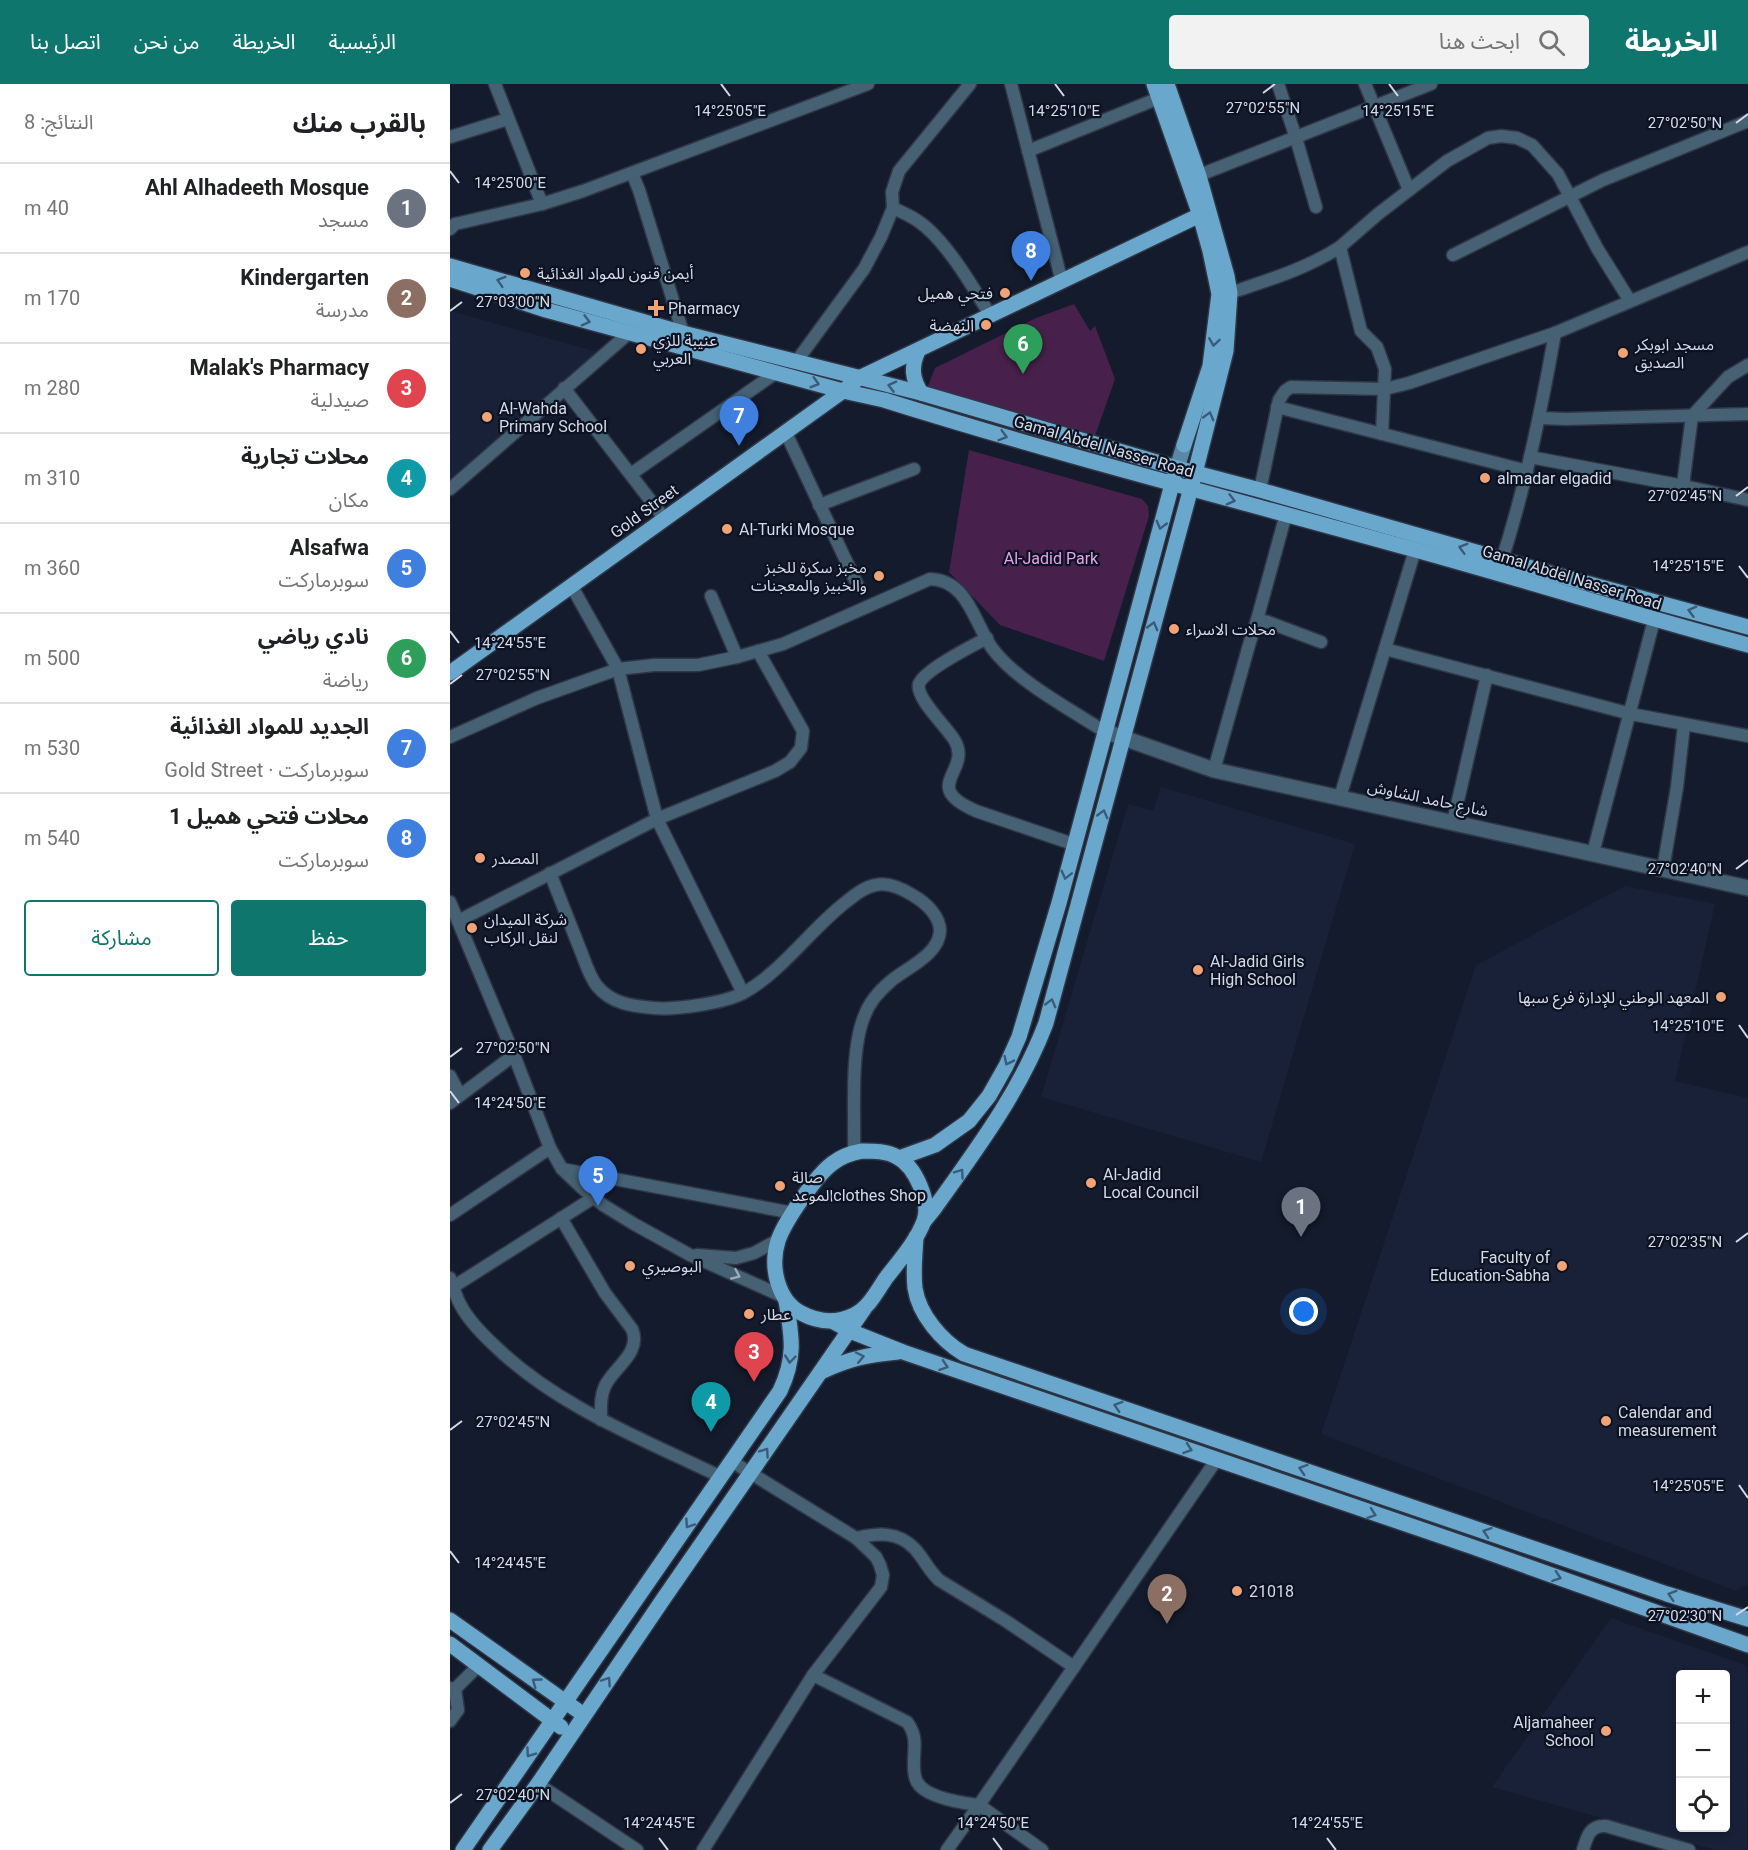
<!DOCTYPE html>
<html lang="ar">
<head>
<meta charset="utf-8">
<style>
  :root { --surface:#fff; --page:#f2f2f2; --text:#202124; --muted:#757577; --line:#e0e0e0; --accent:#0f766e }
  body { margin:0; font-family:Roboto,"Noto Sans Arabic",sans-serif; background:var(--page); color:var(--text); direction:rtl }
  .controls { position:absolute; right:18px; bottom:18px; display:grid; overflow:hidden; border-radius:6px; box-shadow:0 3px 9px #0003 }
  .controls button { width:54px; height:54px; display:grid; place-items:center; padding:0; border:0; border-bottom:2px solid var(--line); background:var(--surface); color:var(--text); font:30px sans-serif }
  .you { position:absolute; left:854px; top:1228px; width:21px; height:21px; margin:-15px; border:4px solid #fff; border-radius:50%; background:#1a73e8; box-shadow:0 0 0 9px #1a73e833 }
  .badge { display:grid; place-items:center; width:39px; height:39px; border-radius:50%; background:var(--accent); color:#fff; font-size:20px; font-weight:700 }
  .pin { position:absolute; translate:-50% -50px; filter:drop-shadow(0 2px 3px #0008) }
  .pin::after { content:''; position:absolute; top:32px; width:21px; height:18px; background:inherit; clip-path:polygon(0 0,100% 0,50% 100%) }
  .list { margin:0; padding:0; list-style:none }
  h2 { display:flex; justify-content:space-between; align-items:center; height:78px; margin:0; padding:0 24px; font-size:26px }
  h2 small { font-size:20px; font-weight:400; color:var(--muted) }
  .list li { display:grid; grid-template-columns:39px 1fr auto; gap:18px; align-items:center; box-sizing:border-box; height:90px; padding:0 24px; border-top:2px solid var(--line) }
  .list b { display:block; font-size:22px; white-space:nowrap }
  .list p { margin:0; font-size:20px; white-space:nowrap; color:var(--muted) }
  .list em { font-size:20px; font-style:normal; color:var(--muted) }
  .actions { display:flex; gap:12px; padding:18px 24px }
  .actions a { flex:1; padding:14px 0; border:2px solid var(--accent); border-radius:6px; text-align:center; font-size:21px; color:var(--accent) }
  .actions .main { background:var(--accent); color:#fff }
  .icon { flex:none; width:33px; height:33px; fill:none; stroke:currentColor; stroke-width:2; stroke-linecap:round; stroke-linejoin:round }
  .map { position:relative; flex:none; width:1298px; height:1766px; overflow:hidden; direction:ltr }
  header { display:flex; align-items:center; gap:36px; box-sizing:border-box; height:84px; padding:0 30px; background:var(--accent); color:#fff }
  header strong { font-size:28px }
  nav { display:flex; gap:33px; margin-inline-start:auto; font-size:21px }
  .search { width:420px; height:54px; background:var(--page); display:flex; align-items:center; gap:15px; box-sizing:border-box; padding:0 21px; border-radius:6px; color:var(--muted); font-size:22px }
  main { display:flex }
  aside { flex:1; background:var(--surface) }
  .map>svg:first-child { display:block }
</style>
</head>
<body>
<header>
<strong>الخريطة</strong>
<div class="search"><svg class="icon" aria-label="search" viewBox="0 0 24 24"><circle cx="10" cy="10" r="6"/><path d="M15 15l6 6"/></svg>ابحث هنا</div>
<nav><a>الرئيسية</a><a>الخريطة</a><a>من نحن</a><a>اتصل بنا</a></nav>
</header>
<main>
<div class="map">
<svg width="1298" height="1766" viewBox="0 0 1298 1766">
  <rect width="100%" height="100%" fill="#141b2c"/>
  <g fill="#182138" fill-rule="evenodd">
    <polygon points="0,227 148,268 0,399"/>
    <polygon points="711,703 905,760 811,1078 591,1013 678,720 703,727"/>
    <polygon points="1175,802 1265,820 1225,997 1298,1014 1298,1500 1286,1507 871,1350 1026,881"/>
    <path d="M 1161,1534 L 1295,1581 L 1298,1589 L 1297,1766 L 1265,1766 L 1042,1703 ZM 1230,1590 L 1276,1590 L 1276,1744 L 1230,1744 Z"/>
  </g>
  <g fill="#47214b">
    <polygon points="624,220 640,247 645,242 665,295 645,352 478,302 485,284 586,234"/>
    <polygon points="519,366 692,415 698,422 699,432 654,577 550,541 499,488"/>
  </g>
  <g fill="none" stroke-linecap="round" stroke-linejoin="round">
    <defs>
      <g id="minor">
        <polyline points="45,0 92,120"/>
        <polyline points="561,0 612,198"/>
        <polyline points="828,0 846,54 866,123"/>
        <polyline points="915,0 959,106"/>
        <polyline points="0,53 58,35"/>
        <polyline points="578,67 709,14"/>
        <polyline points="182,89 189,106 233,249"/>
        <polyline points="742,94 981,0"/>
        <path d="M 443,124 C 452,128 461,132 468,137 C 495,155 523,203 540,231"/>
        <polyline points="0,145 5,140 92,120 133,107 418,0"/>
        <polyline points="890,163 928,130 997,77 1038,54 1051,52 1067,54 1082,61 1108,90 1147,164 1180,217"/>
        <polyline points="1003,171 1153,96 1298,37"/>
        <path d="M 773,210 L 780,209 C 818,196 856,185 890,163 L 911,247 L 927,263 L 935,285 L 932,350"/>
        <polyline points="346,278 414,185 431,153 443,124 442,108 449,87 520,0"/>
        <polyline points="1298,281 1278,293 1242,332 1234,393 1234,402 1298,416"/>
        <polyline points="114,304 214,434"/>
        <polyline points="827,323 1077,387"/>
        <polyline points="1089,334 1116,335 1298,330"/>
        <polyline points="335,347 407,500"/>
        <polyline points="1080,373 1234,402"/>
        <polyline points="181,390 327,288"/>
        <polyline points="0,405 179,249"/>
        <polyline points="810,406 829,316 835,307 841,303 935,305 959,299 1105,249 1298,168"/>
        <polyline points="369,421 464,385"/>
        <path d="M 1050,482 C 1075,406 1091,327 1105,249"/>
        <polyline points="121,501 168,585 207,735 293,909"/>
        <polyline points="261,512 287,573"/>
        <polyline points="807,536 836,430"/>
        <path d="M 537,554 C 522,562 474,586 469,600 C 465,614 498,644 505,657 C 522,688 469,702 526,727 L 623,760"/>
        <polyline points="935,565 1181,630 1298,652"/>
        <path d="M 0,653 L 87,614 L 168,585 L 204,581 L 248,581 L 287,573 L 333,560 L 480,495 C 518,496 524,539 542,564 C 565,596 621,626 654,647"/>
        <polyline points="764,686 799,561 807,536 818,538 871,558"/>
        <polyline points="890,713 965,466"/>
        <polyline points="1003,738 1037,591"/>
        <polyline points="1143,769 1204,536"/>
        <polyline points="1213,785 1227,703 1234,641"/>
        <path d="M 100,789 C 110,814 120,840 130,865 C 135,877 139,892 147,902 C 162,920 182,922 204,924 C 226,926 274,919 293,909 C 329,890 359,848 391,822 C 401,814 413,803 426,801 C 439,798 453,805 464,812 C 476,819 490,832 490,847 C 489,871 456,884 441,897 C 429,907 419,918 414,933 C 400,967 405,1030 404,1068"/>
        <polyline points="0,818 64,971 100,1064 112,1085 131,1103 153,1121 184,1140 240,1171 332,1212"/>
        <polyline points="8,837 207,735 325,687 340,678 351,664 353,647 308,567"/>
        <polyline points="0,992 10,1011"/>
        <polyline points="0,1019 64,971"/>
        <polyline points="112,1085 343,1129"/>
        <polyline points="0,1131 100,1064"/>
        <path d="M 111,1134 L 155,1209 L 182,1245 C 192,1269 164,1283 155,1302 C 150,1313 151,1324 151,1336"/>
        <polyline points="247,1171 286,1174 304,1169 328,1156"/>
        <path d="M 0,1194 C 3,1203 6,1212 10,1220 C 18,1236 32,1250 45,1262 C 108,1323 193,1355 271,1393"/>
        <polyline points="3,1203 143,1114"/>
        <path d="M 406,1454 C 428,1449 448,1447 465,1465 C 474,1475 479,1487 489,1496 L 556,1537 L 624,1583"/>
        <path d="M 363,1591 L 457,1638 C 466,1650 465,1659 464,1674 C 464,1682 463,1691 467,1698 C 476,1714 512,1719 529,1721 L 497,1766"/>
        <polyline points="0,1604 5,1605 29,1581"/>
        <polyline points="0,1637 8,1626 5,1605"/>
        <polyline points="88,1700 187,1766"/>
        <polyline points="253,1766 363,1591 431,1503 433,1491 430,1481 426,1473 406,1454 281,1377"/>
        <polyline points="592,1766 529,1721 767,1375"/>
        <path d="M 1133,1766 C 1137,1752 1140,1741 1156,1742 L 1239,1766"/>
      </g>
      <polyline id="tertiary" points="654,647 764,686 1298,804"/>
      <polyline id="secondary" points="727,384 734,361"/>
      <g id="primary">
        <polyline points="704,0 750,131 760,167 769,210 760,282 734,361"/>
        <polyline points="0,182 233,249 471,309 727,384 810,406 1099,489 1298,543"/>
        <path d="M 0,195 L 96,226 L 393,307 L 434,316 C 609,371 786,416 962,465 C 1075,496 1185,531 1298,561"/>
        <path d="M 468,267 C 461,283 462,294 471,309"/>
        <polyline points="0,589 393,307 409,294 750,131"/>
        <path d="M 412,1067 C 424,1067 437,1067 447,1073 C 465,1082 481,1118 474,1137 C 466,1158 450,1176 436,1194 C 427,1207 419,1224 404,1231 C 386,1240 368,1238 351,1229 C 327,1216 320,1182 328,1157 C 334,1138 367,1090 383,1079 C 392,1072 401,1069 412,1067 Z"/>
        <polyline points="449,1074 485,1061 519,1037 539,1012 556,982 569,953 609,819 724,393"/>
        <path d="M 475,1136 L 484,1125 C 526,1066 570,1008 596,939 L 745,389 L 776,267 L 780,209 L 777,192 L 749,92 L 717,0"/>
        <path d="M 466,1153 C 465,1170 463,1187 465,1204 C 469,1231 492,1257 514,1270 L 1217,1510 L 1298,1535"/>
        <polyline points="382,1237 400,1247 453,1268 1023,1463 1298,1561"/>
        <path d="M 373,1287 C 401,1274 418,1271 448,1268"/>
        <polyline points="0,1536 134,1631"/>
        <polyline points="0,1560 111,1643"/>
        <path d="M 13,1766 L 330,1307 C 346,1273 342,1253 336,1217"/>
        <polyline points="40,1766 88,1700 214,1514 414,1225"/>
      </g>
    </defs>
    <use href="#minor" stroke="#2f3646" stroke-width="15"/>
    <use href="#tertiary" stroke="#2f3646" stroke-width="18"/>
    <use href="#secondary" stroke="#2f3646" stroke-width="18"/>
    <use href="#primary" stroke="#2f3646" stroke-width="18"/>
    <use href="#minor" stroke="#456173" stroke-width="12"/>
    <use href="#tertiary" stroke="#456173" stroke-width="15"/>
    <use href="#secondary" stroke="#5a88a6" stroke-width="15"/>
    <use href="#primary" stroke="#6aa7cd" stroke-width="15"/>
  </g>
  <defs><path id="oneway-chevron" d="M-2-3.5L2.5 0L-2 3.5" fill="none" stroke-width="1.6" stroke-linecap="round" stroke-linejoin="round" transform="scale(1.5)"/></defs>
  <g stroke="#3a5c78">
    <use href="#oneway-chevron" transform="translate(51 197) rotate(-163)"/>
    <use href="#oneway-chevron" transform="translate(136 237) rotate(15)"/>
    <use href="#oneway-chevron" transform="translate(764 258) rotate(99)"/>
    <use href="#oneway-chevron" transform="translate(365 299) rotate(16)"/>
    <use href="#oneway-chevron" transform="translate(442 302) rotate(-166)"/>
    <use href="#oneway-chevron" transform="translate(759 332) rotate(-75)"/>
    <use href="#oneway-chevron" transform="translate(553 352) rotate(16)"/>
    <use href="#oneway-chevron" transform="translate(781 416) rotate(15)"/>
    <use href="#oneway-chevron" transform="translate(711 441) rotate(105)"/>
    <use href="#oneway-chevron" transform="translate(1013 464) rotate(-164)"/>
    <use href="#oneway-chevron" transform="translate(1242 527) rotate(-165)"/>
    <use href="#oneway-chevron" transform="translate(703 542) rotate(-75)"/>
    <use href="#oneway-chevron" transform="translate(653 730) rotate(-75)"/>
    <use href="#oneway-chevron" transform="translate(616 791) rotate(104)"/>
    <use href="#oneway-chevron" transform="translate(601 919) rotate(-75)"/>
    <use href="#oneway-chevron" transform="translate(558 977) rotate(116)"/>
    <use href="#oneway-chevron" transform="translate(510 1089) rotate(-55)"/>
    <use href="#oneway-chevron" transform="translate(410 1273) rotate(-12)"/>
    <use href="#oneway-chevron" transform="translate(340 1275) rotate(96)"/>
    <use href="#oneway-chevron" transform="translate(494 1282) rotate(19)"/>
    <use href="#oneway-chevron" transform="translate(668 1322) rotate(-162)"/>
    <use href="#oneway-chevron" transform="translate(738 1365) rotate(19)"/>
    <use href="#oneway-chevron" transform="translate(315 1368) rotate(-55)"/>
    <use href="#oneway-chevron" transform="translate(853 1385) rotate(-162)"/>
    <use href="#oneway-chevron" transform="translate(922 1430) rotate(19)"/>
    <use href="#oneway-chevron" transform="translate(239 1440) rotate(124)"/>
    <use href="#oneway-chevron" transform="translate(1037 1448) rotate(-161)"/>
    <use href="#oneway-chevron" transform="translate(1107 1493) rotate(19)"/>
    <use href="#oneway-chevron" transform="translate(1222 1511) rotate(-163)"/>
    <use href="#oneway-chevron" transform="translate(157 1597) rotate(-56)"/>
    <use href="#oneway-chevron" transform="translate(86 1598) rotate(-144)"/>
    <use href="#oneway-chevron" transform="translate(80 1669) rotate(125)"/>
  </g>
  <use stroke="#9baab8" href="#oneway-chevron" transform="translate(286 1191) rotate(24)"/>
  <path fill="none" stroke="#d5dae6" stroke-width="2" d="M 271,0 L 280,12M 605,0 L 614,12M 939,0 L 948,12M 813,9 L 825,0M 1286,39 L 1298,30M 0,87 L 9,99M 0,227 L 12,218M 1286,412 L 1298,403M 1289,482 L 1298,494M 0,547 L 9,559M 0,600 L 12,591M 1286,785 L 1298,776M 1289,941 L 1298,954M 0,973 L 12,964M 0,1007 L 9,1019M 1286,1158 L 1298,1149M 0,1346 L 12,1337M 1289,1401 L 1298,1414M 0,1467 L 9,1479M 1286,1531 L 1298,1523M 0,1719 L 12,1710M 209,1754 L 218,1766M 543,1754 L 552,1766M 877,1754 L 886,1766"/>
  <g fill="#efa377" stroke="#0b1222" stroke-width="2">
    <circle cx="75" cy="189" r="6"/>
    <circle cx="555" cy="209" r="6"/>
    <path d="M203 215h6v6h6v6h-6v6h-6v-6h-6v-6h6z"/>
    <circle cx="536" cy="241" r="6"/>
    <circle cx="191" cy="265" r="6"/>
    <circle cx="1173" cy="269" r="6"/>
    <circle cx="37" cy="333" r="6"/>
    <circle cx="1035" cy="394" r="6"/>
    <circle cx="277" cy="445" r="6"/>
    <circle cx="429" cy="492" r="6"/>
    <circle cx="724" cy="545" r="6"/>
    <circle cx="30" cy="774" r="6"/>
    <circle cx="22" cy="844" r="6"/>
    <circle cx="748" cy="886" r="6"/>
    <circle cx="1271" cy="913" r="6"/>
    <circle cx="641" cy="1099" r="6"/>
    <circle cx="330" cy="1102" r="6"/>
    <circle cx="180" cy="1182" r="6"/>
    <circle cx="1112" cy="1182" r="6"/>
    <circle cx="299" cy="1230" r="6"/>
    <circle cx="1156" cy="1337" r="6"/>
    <circle cx="787" cy="1507" r="6"/>
    <circle cx="1156" cy="1647" r="6"/>
  </g>
  <g text-anchor="middle" stroke-width="4.5" stroke-linejoin="round" paint-order="stroke">
    <g font-size="16" fill="#d5dae6" stroke="#0b1222" text-anchor="start">
      <text x="87" y="195">أيمن قنون للمواد الغذائية</text>
      <text x="543" y="215" text-anchor="end">فتحي هميل</text>
      <text x="218" y="230">Pharmacy</text>
      <text x="524" y="247" text-anchor="end">النهضة</text>
      <text x="203" y="262">عنيبة للزي<tspan x="203" dy="18">العربي</tspan></text>
      <text x="1185" y="266">مسجد ابوبكر<tspan x="1185" dy="18">الصديق</tspan></text>
      <text x="49" y="330">Al-Wahda<tspan x="49" dy="18">Primary School</tspan></text>
      <text x="1047" y="400">almadar elgadid</text>
      <text x="289" y="451">Al-Turki Mosque</text>
      <text x="417" y="489" text-anchor="end">مخبز سكرة للخبز<tspan x="417" dy="18">والخبيز والمعجنات</tspan></text>
      <text x="736" y="551">محلات الاسراء</text>
      <text x="42" y="780">المصدر</text>
      <text x="34" y="841">شركة الميدان<tspan x="34" dy="18">لنقل الركاب</tspan></text>
      <text x="760" y="883">Al-Jadid Girls<tspan x="760" dy="18">High School</tspan></text>
      <text x="1259" y="919" text-anchor="end">المعهد الوطني للإدارة فرع سبها</text>
      <text x="653" y="1096">Al-Jadid<tspan x="653" dy="18">Local Council</tspan></text>
      <text x="342" y="1099">صالة<tspan x="342" dy="18">الموعدclothes Shop</tspan></text>
      <text x="1100" y="1179" text-anchor="end">Faculty of<tspan x="1100" dy="18">Education-Sabha</tspan></text>
      <text x="192" y="1188">البوصيري</text>
      <text x="311" y="1236">عطار</text>
      <text x="1168" y="1334">Calendar and<tspan x="1168" dy="18">measurement</tspan></text>
      <text x="799" y="1513">21018</text>
      <text x="1144" y="1644" text-anchor="end">Aljamaheer<tspan x="1144" dy="18">School</tspan></text>
    </g>
    <g font-size="16" fill="#d5dae6" stroke="#0b1222">
      <text transform="translate(654 362) rotate(16)" y="6">Gamal Abdel Nasser Road</text>
      <text transform="translate(194 427) rotate(-36)" y="6">Gold Street</text>
      <text transform="translate(1122 493) rotate(17)" y="6">Gamal Abdel Nasser Road</text>
      <text transform="translate(978 714) rotate(12)" y="6">شارع حامد الشاوش</text>
    </g>
    <g font-size="16" fill="#e7a1ed" stroke="#0b1222">
      <text x="601" y="480">Al-Jadid Park</text>
    </g>
  </g>
  <g font-size="15" text-anchor="middle" fill="#d5dae6" stroke="#0b1222" stroke-width="4.5" stroke-linejoin="round" paint-order="stroke">
    <text x="813" y="29">27°02'55"N</text>
    <text x="280" y="32">14°25'05"E</text>
    <text x="614" y="32">14°25'10"E</text>
    <text x="948" y="32">14°25'15"E</text>
    <text x="1235" y="44">27°02'50"N</text>
    <text x="60" y="104">14°25'00"E</text>
    <text x="63" y="223">27°03'00"N</text>
    <text x="1235" y="417">27°02'45"N</text>
    <text x="1238" y="487">14°25'15"E</text>
    <text x="60" y="564">14°24'55"E</text>
    <text x="63" y="596">27°02'55"N</text>
    <text x="1235" y="790">27°02'40"N</text>
    <text x="1238" y="947">14°25'10"E</text>
    <text x="63" y="969">27°02'50"N</text>
    <text x="60" y="1024">14°24'50"E</text>
    <text x="1235" y="1163">27°02'35"N</text>
    <text x="63" y="1343">27°02'45"N</text>
    <text x="1238" y="1407">14°25'05"E</text>
    <text x="60" y="1484">14°24'45"E</text>
    <text x="1235" y="1537">27°02'30"N</text>
    <text x="63" y="1716">27°02'40"N</text>
    <text x="209" y="1744">14°24'45"E</text>
    <text x="543" y="1744">14°24'50"E</text>
    <text x="877" y="1744">14°24'55"E</text>
  </g>
</svg>
<div class="controls">
<button>+</button>
<button>−</button>
<button><svg class="icon" aria-label="locate" viewBox="0 0 24 24"><circle cx="12" cy="12" r="6"/><path d="M12 2v4M12 18v4M2 12h4M18 12h4"/></svg></button>
</div>
<div class="you"></div>
<div class="pin badge" style="left:851px;top:1153px;background:#6b7280">1</div>
<div class="pin badge" style="left:717px;top:1540px;background:#8d6e63">2</div>
<div class="pin badge" style="left:304px;top:1298px;background:#e0444e">3</div>
<div class="pin badge" style="left:261px;top:1348px;background:#0f9aa8">4</div>
<div class="pin badge" style="left:148px;top:1122px;background:#3f7fe0">5</div>
<div class="pin badge" style="left:573px;top:290px;background:#2e9e5b">6</div>
<div class="pin badge" style="left:289px;top:362px;background:#3f7fe0">7</div>
<div class="pin badge" style="left:581px;top:197px;background:#3f7fe0">8</div>
</div>
<aside>
<h2>بالقرب منك<small>النتائج: 8</small></h2>
<ul class="list">
<li><span class="badge" style="background:#6b7280">1</span><div><b>Ahl Alhadeeth Mosque</b><p>مسجد</p></div><em>40 m</em></li>
<li><span class="badge" style="background:#8d6e63">2</span><div><b>Kindergarten</b><p>مدرسة</p></div><em>170 m</em></li>
<li><span class="badge" style="background:#e0444e">3</span><div><b>Malak's Pharmacy</b><p>صيدلية</p></div><em>280 m</em></li>
<li><span class="badge" style="background:#0f9aa8">4</span><div><b>محلات تجارية</b><p>مكان</p></div><em>310 m</em></li>
<li><span class="badge" style="background:#3f7fe0">5</span><div><b>Alsafwa</b><p>سوبرماركت</p></div><em>360 m</em></li>
<li><span class="badge" style="background:#2e9e5b">6</span><div><b>نادي رياضي</b><p>رياضة</p></div><em>500 m</em></li>
<li><span class="badge" style="background:#3f7fe0">7</span><div><b>الجديد للمواد الغذائية</b><p>سوبرماركت · Gold Street</p></div><em>530 m</em></li>
<li><span class="badge" style="background:#3f7fe0">8</span><div><b>محلات فتحي هميل 1</b><p>سوبرماركت</p></div><em>540 m</em></li>
</ul>
<div class="actions"><a class="main">حفظ</a><a>مشاركة</a></div>
</aside>
</main>
</body>
</html>
